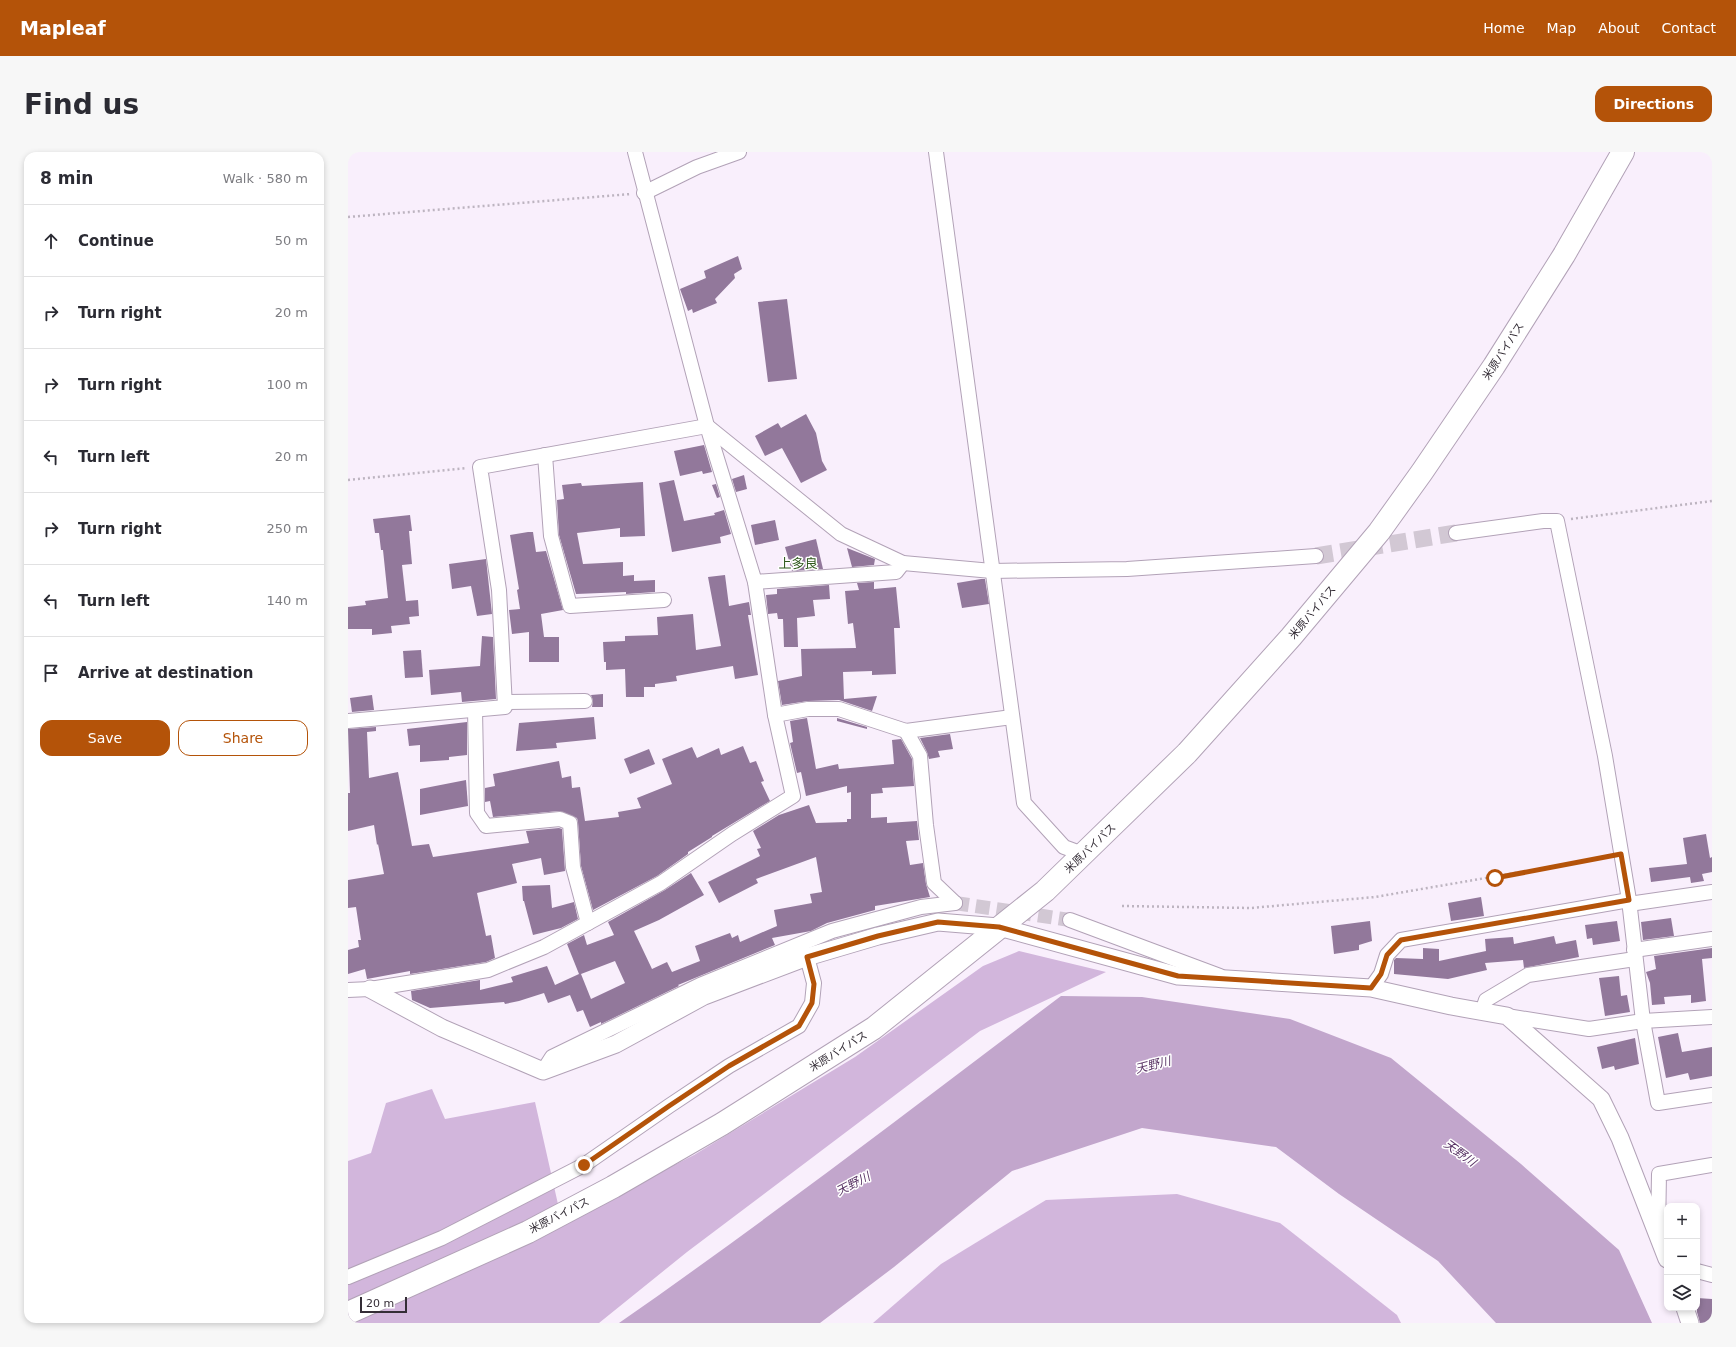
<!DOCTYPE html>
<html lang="en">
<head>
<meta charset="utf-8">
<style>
  :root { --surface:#fff; --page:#f7f7f7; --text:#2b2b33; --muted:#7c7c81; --line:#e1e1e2; --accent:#b45309 }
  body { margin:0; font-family:"DejaVu Sans","Noto Sans JP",sans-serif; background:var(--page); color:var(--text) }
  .controls { position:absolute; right:12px; bottom:12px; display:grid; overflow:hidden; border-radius:8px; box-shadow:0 2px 6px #0003 }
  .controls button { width:36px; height:36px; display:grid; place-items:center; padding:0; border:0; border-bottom:1px solid var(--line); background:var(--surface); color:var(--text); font:20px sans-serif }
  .scale { position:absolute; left:12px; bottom:10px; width:47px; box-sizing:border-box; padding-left:4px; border:2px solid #342d36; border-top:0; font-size:11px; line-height:14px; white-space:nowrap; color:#342d36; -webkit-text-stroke:3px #fff; paint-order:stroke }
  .stop { position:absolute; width:12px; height:12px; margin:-9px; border:3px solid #b45309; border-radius:50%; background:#fff }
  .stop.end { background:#b45309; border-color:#fff; box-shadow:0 1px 4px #0008 }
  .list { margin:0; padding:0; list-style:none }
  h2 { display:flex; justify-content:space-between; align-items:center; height:52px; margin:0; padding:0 16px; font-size:17px }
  h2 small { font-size:13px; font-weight:400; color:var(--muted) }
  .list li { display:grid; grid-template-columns:26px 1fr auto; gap:12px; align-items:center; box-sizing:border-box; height:72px; padding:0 16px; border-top:1px solid var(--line) }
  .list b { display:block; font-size:15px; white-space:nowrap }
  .list em { font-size:13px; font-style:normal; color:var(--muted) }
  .actions { display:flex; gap:8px; padding:12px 16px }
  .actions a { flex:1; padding:9px 0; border:1px solid var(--accent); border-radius:12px; text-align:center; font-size:14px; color:var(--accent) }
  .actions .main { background:var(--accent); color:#fff }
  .icon { flex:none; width:22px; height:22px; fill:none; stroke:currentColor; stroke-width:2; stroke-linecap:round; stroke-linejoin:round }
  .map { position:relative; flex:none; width:1364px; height:1171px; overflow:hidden; border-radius:12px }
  header { display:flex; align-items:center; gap:24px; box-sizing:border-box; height:56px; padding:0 20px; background:var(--accent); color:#fff }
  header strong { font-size:19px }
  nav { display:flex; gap:22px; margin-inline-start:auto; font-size:14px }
  .intro { display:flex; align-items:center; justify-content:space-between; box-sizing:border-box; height:96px; padding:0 24px }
  h1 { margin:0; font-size:28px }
  .button { padding:10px 18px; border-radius:12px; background:var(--accent); color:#fff; font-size:14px; font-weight:700 }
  main { display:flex; gap:24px; padding:0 24px }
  aside { flex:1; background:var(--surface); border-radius:12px; box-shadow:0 2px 6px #0003 }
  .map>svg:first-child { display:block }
</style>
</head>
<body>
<header>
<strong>Mapleaf</strong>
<nav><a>Home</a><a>Map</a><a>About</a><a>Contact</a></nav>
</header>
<div class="intro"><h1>Find us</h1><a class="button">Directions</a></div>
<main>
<aside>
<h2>8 min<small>Walk · 580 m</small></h2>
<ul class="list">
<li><svg class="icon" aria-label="ahead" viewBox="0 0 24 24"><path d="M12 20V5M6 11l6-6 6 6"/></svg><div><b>Continue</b></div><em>50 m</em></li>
<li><svg class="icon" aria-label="right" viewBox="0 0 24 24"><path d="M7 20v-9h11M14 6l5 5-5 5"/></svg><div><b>Turn right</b></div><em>20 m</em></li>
<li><svg class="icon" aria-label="right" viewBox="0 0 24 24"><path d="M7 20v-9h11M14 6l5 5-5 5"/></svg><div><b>Turn right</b></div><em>100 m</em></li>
<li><svg class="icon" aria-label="left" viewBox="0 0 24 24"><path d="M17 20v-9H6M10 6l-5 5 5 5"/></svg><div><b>Turn left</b></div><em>20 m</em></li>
<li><svg class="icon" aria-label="right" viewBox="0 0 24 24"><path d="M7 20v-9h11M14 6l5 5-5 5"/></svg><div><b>Turn right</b></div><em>250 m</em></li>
<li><svg class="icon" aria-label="left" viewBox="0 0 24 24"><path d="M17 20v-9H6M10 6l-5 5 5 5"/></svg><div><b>Turn left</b></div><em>140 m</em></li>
<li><svg class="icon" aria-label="arrive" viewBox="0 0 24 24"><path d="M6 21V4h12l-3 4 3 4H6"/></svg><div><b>Arrive at destination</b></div></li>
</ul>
<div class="actions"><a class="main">Save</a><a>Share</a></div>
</aside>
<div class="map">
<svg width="1364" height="1171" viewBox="0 0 1364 1171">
  <rect width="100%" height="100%" fill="#f9effc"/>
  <g fill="#d2b6dc">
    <polygon points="671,799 758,820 632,879 339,1100 251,1171 0,1171 0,1009 23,1001 38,951 84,937 97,967 187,950 214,1070 346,1003 507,905 635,814"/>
    <polygon points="829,1042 932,1071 1049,1163 1053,1171 525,1171 593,1112 698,1048"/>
  </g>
  <path fill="#c2a6cc" d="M 713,844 L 794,845 L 942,867 L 1043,906 L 1173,1012 L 1271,1098 L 1304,1171 L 1148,1171 L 1090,1109 L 991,1042 L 928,995 L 794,976 L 664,1019 L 546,1115 L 472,1171 L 271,1171 C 422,1066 567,954 713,844 Z"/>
  <g fill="#92789b" fill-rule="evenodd">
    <polygon points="390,104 394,117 386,122 387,126 367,147 369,151 345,161 344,157 340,159 332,137 358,126 356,119"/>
    <polygon points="439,147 449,227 420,230 410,150"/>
    <polygon points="458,262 468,281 474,309 479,318 453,331 434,296 417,304 407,284 430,271 433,276"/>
    <polygon points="356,293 364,320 355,322 354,319 332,324 326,299"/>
    <polygon points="396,323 399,337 388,340 384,327"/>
    <polygon points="326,328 336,369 367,363 366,361 376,358 383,382 372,385 373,391 324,400 311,331"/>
    <polygon points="295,330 297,384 272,385 272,376 229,381 235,412 275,410 275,424 286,423 286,429 307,428 307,440 278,442 278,440 228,442 211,383 209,348 216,347 214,333 233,331 234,334"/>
    <polygon points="368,332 372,345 369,346 364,333"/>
    <polygon points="62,363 64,379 61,379 64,412 54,413 58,449 70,448 71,464 61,465 62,472 43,474 44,481 24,483 24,477 0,477 0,455 18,453 17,449 40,446 35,398 33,398 31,381 27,381 25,367"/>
    <polygon points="427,368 431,388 407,393 403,373"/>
    <polygon points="180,380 185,380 188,400 198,399 215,458 193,462 196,485 211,485 211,510 181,510 181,480 164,482 161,458 172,457 169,438 171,437 162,383"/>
    <polygon points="468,387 475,417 444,419 437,395"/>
    <polygon points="499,396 527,407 526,413 504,415"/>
    <polygon points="138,407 144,462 129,464 123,434 104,437 101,412"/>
    <polygon points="377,423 381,454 401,450 403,463 400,463 410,523 387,527 385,514 328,524 329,529 307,532 307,535 296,535 296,545 278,545 277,517 258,518 258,510 256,510 255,490 277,489 277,484 310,483 309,465 345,462 348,498 373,494 360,425"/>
    <polygon points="633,427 637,427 641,452 614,456 609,431"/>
    <polygon points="526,430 526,437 548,435 552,476 546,476 548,522 524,523 524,519 495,520 496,547 529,544 524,559 491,548 460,549 434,553 430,529 454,524 453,497 508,496 505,471 500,472 497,439 511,438 509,431"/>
    <polygon points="481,433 482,447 465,448 467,464 449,466 450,495 436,495 435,467 430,467 429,461 420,462 418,443 429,442 429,437"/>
    <polygon points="134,484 145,485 148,547 114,550 113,540 83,543 81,518 132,514"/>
    <polygon points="73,498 75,525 57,526 55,499"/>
    <polygon points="255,542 255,555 244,555 245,549 243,543"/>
    <polygon points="24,543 26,558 4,560 2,546"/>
    <polygon points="246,565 248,587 208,591 209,596 168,599 171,571"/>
    <path d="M 459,566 L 468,617 L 490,612 L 491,617 L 546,612 L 544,588 L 553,587 L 564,607 L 566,634 L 534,636 L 535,641 L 523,642 L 523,666 L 539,665 L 539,671 L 569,669 L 571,688 L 558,689 L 562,713 L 575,711 L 578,732 L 582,745 L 527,754 L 527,758 L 479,771 L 463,779 L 424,786 L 427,793 L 330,833 L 331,834 L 253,872 L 253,870 L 242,875 L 235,858 L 229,860 L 222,843 L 200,851 L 196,841 L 171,849 L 157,852 L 156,850 L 82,856 L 64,848 L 63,839 L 132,828 L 132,838 L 165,830 L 163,825 L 199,814 L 207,833 L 231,822 L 219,792 L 236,783 L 239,793 L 266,783 L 260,770 L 317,738 L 343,721 L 356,743 L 311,768 L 286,779 L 304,817 L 319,810 L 324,820 L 352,809 L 347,794 L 382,781 L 384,786 L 390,783 L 392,790 L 429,774 L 426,758 L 464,751 L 462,742 L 474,740 L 468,705 L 408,727 L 410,731 L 371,751 L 360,730 L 412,704 L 409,697 L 413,696 L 405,679 L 431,663 L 461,653 L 468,671 L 499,670 L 499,667 L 503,667 L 503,640 L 499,641 L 499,634 L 458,644 L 453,620 L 449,621 L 442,591 L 445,590 L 442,569 ZM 267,809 L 277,831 L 243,847 L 233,822 Z"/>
    <polygon points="489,566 519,575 519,577 489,569"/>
    <polygon points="119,570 119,603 101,605 101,608 72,610 72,593 61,594 59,577"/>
    <polygon points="28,575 28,579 19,580 21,626 50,620 64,694 81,692 85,705 181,691 178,679 211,676 214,677 217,719 196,723 193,706 164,712 169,731 129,741 138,784 143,783 147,806 138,810 62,822 62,819 19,827 17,817 0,822 0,798 11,795 10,788 13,788 8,755 0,756 0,728 36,722 30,692 29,693 26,673 0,679 0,641 2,641 0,577"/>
    <polygon points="602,582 605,597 590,599 592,605 581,607 579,600 572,586"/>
    <polygon points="395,594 402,611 408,609 416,629 413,630 422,649 364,684 364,685 340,700 340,702 309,724 245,758 233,714 230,670 229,666 211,659 145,665 142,649 137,650 137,636 147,634 145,622 211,609 214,626 223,624 224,636 232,635 237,669 271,665 270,660 293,656 289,646 324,632 314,607 344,595 349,606 371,596 373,603"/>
    <polygon points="301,597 307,612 282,622 276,607"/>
    <polygon points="118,628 120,654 72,663 72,637"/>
    <polygon points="1358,682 1362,706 1364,705 1364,720 1354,722 1356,729 1343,731 1342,725 1303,730 1301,716 1339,712 1335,686"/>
    <polygon points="202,733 204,756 226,750 230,767 213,776 185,783 176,749 175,749 174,734"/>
    <polygon points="1133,745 1136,764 1103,769 1100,751"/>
    <polygon points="1323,766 1326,784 1295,788 1293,770"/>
    <polygon points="1022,769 1024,789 1011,793 1011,798 986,802 983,774"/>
    <polygon points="1269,769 1272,789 1245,793 1244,786 1239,787 1237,773"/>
    <polygon points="1206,784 1208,792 1228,788 1231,805 1176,816 1175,808 1137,811 1139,818 1100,827 1046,822 1046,808 1048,806 1075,807 1075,796 1091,797 1091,809 1138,799 1137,787 1165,785 1166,792"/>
    <polygon points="1364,796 1364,806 1354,807 1358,849 1343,851 1343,843 1316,845 1317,852 1304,853 1302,831 1298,820 1308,817 1306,804"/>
    <polygon points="1271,824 1273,844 1279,843 1282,860 1257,864 1251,826"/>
    <polygon points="1330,881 1334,900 1364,895 1364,924 1342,928 1340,921 1318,926 1310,885"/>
    <polygon points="1287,886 1291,912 1267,918 1266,914 1254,917 1249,895"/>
    <polygon points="1349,1146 1364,1147 1364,1171 1352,1171 1349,1160"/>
  </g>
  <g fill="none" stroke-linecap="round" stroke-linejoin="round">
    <polyline stroke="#d2c8d4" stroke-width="14" stroke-dasharray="14 7" stroke-linecap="butt" points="607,751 722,768"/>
    <polyline stroke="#d2c8d4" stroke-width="17" stroke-dasharray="17 8" stroke-linecap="butt" points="968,404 1108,381"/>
    <defs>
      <g id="minor">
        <polyline points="588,0 676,651 716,695 735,702"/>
        <polyline points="296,41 349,15 391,0"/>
        <polyline points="197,303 203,384 222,454 316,448"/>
        <polyline points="1108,381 1195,369 1209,369 1257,604 1281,748 1295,869 1310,951 1364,943"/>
        <polyline points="407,430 548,420 555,411"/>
        <polyline points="157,550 237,549"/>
        <polyline points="127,558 129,661 138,674 212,667 222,671 225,715 240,771"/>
        <polyline points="427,563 460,557 491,557 558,579 664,565"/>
        <polyline points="0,569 157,555 151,438 132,315 359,274 493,382 555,411 644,419 779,417 968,404"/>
        <polyline points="558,579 572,604 578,673 586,731 607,751"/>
        <polyline points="1281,752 1364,740"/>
        <polyline points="722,768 872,824"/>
        <polyline points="1286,798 1364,787"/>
        <polyline points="1023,836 1033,822 1039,803 1053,788 1281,748"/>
        <polyline points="0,838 22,837 140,818 196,795 313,731 384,682 445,644 427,563 407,430 359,274 287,0"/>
        <polyline points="1134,860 1138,848 1180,823 1287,807"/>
        <polyline points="1159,864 1241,877 1295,869 1364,865"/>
        <polyline points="195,919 204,905 352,833 484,779 573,755 607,751"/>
        <polyline points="1310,1080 1311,1022 1364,1013"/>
        <polyline points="1349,1119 1364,1123"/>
        <polyline points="0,1125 94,1086 236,1013 321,954 381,914 451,874 464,851 466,831 459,805"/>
      </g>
      <g id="tertiary">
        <polyline points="22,837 94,876 195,919 268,892 356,844 459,805 530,784 590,770 651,775 830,824 1023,836 1103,854 1159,864 1253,947 1272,986 1319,1107"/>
        <polyline points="1337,1156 1342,1171"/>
      </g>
      <polyline id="trunk" points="0,1161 180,1080 265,1035 374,972 526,876 697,739 839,601 943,485 1031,380 1074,320 1146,214 1216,103 1275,0"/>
    </defs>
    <use href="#minor" stroke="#b2a2b7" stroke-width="16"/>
    <use href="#tertiary" stroke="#b2a2b7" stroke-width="19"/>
    <use href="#trunk" stroke="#b2a2b7" stroke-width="24"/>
    <g stroke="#bdb4c0" stroke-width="2.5" stroke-dasharray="2 3" stroke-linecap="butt">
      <polyline points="0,65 283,42"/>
      <polyline points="0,328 119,316"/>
      <polyline points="1223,367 1364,349"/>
      <polyline points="774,754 903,756 1027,745 1260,705"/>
    </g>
    <use href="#minor" stroke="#fff" stroke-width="14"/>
    <use href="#tertiary" stroke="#fff" stroke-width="17"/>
    <use href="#trunk" stroke="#fff" stroke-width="22"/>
  </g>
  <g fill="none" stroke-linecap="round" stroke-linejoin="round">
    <polyline stroke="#b45309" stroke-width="5" points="236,1013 321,954 381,914 451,874 464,851 466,832 459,805 530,784 590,770 651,775 830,824 1023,836 1033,822 1039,803 1053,788 1281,748 1273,702 1147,726"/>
  </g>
  <g text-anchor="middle" stroke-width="3" stroke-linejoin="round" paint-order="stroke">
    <g font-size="11" fill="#342d36" stroke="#fff">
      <text transform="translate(1155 199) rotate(-57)" y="4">米原バイパス</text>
      <text transform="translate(964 460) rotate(-50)" y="4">米原バイパス</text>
      <text transform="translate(742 696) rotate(-44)" y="4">米原バイパス</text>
      <text transform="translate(490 899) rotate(-32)" y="4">米原バイパス</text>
      <text transform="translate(211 1063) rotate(-27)" y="4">米原バイパス</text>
    </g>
    <g font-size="12" font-style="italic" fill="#5a3566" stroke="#fff">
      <text transform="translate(805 913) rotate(-14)" y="4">天野川</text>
      <text transform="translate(1112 1001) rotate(36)" y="4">天野川</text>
      <text transform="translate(505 1032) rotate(-27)" y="4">天野川</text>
    </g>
    <g font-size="13" fill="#2f581c" stroke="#fff">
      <text x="450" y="416">上多良</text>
    </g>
  </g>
</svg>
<div class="controls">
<button>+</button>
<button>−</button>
<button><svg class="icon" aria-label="layers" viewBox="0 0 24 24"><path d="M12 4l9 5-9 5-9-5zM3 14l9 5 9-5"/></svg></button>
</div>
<div class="scale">20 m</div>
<div class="stop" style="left:1147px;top:726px"></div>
<div class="stop end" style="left:236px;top:1013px"></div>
</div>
</main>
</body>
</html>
